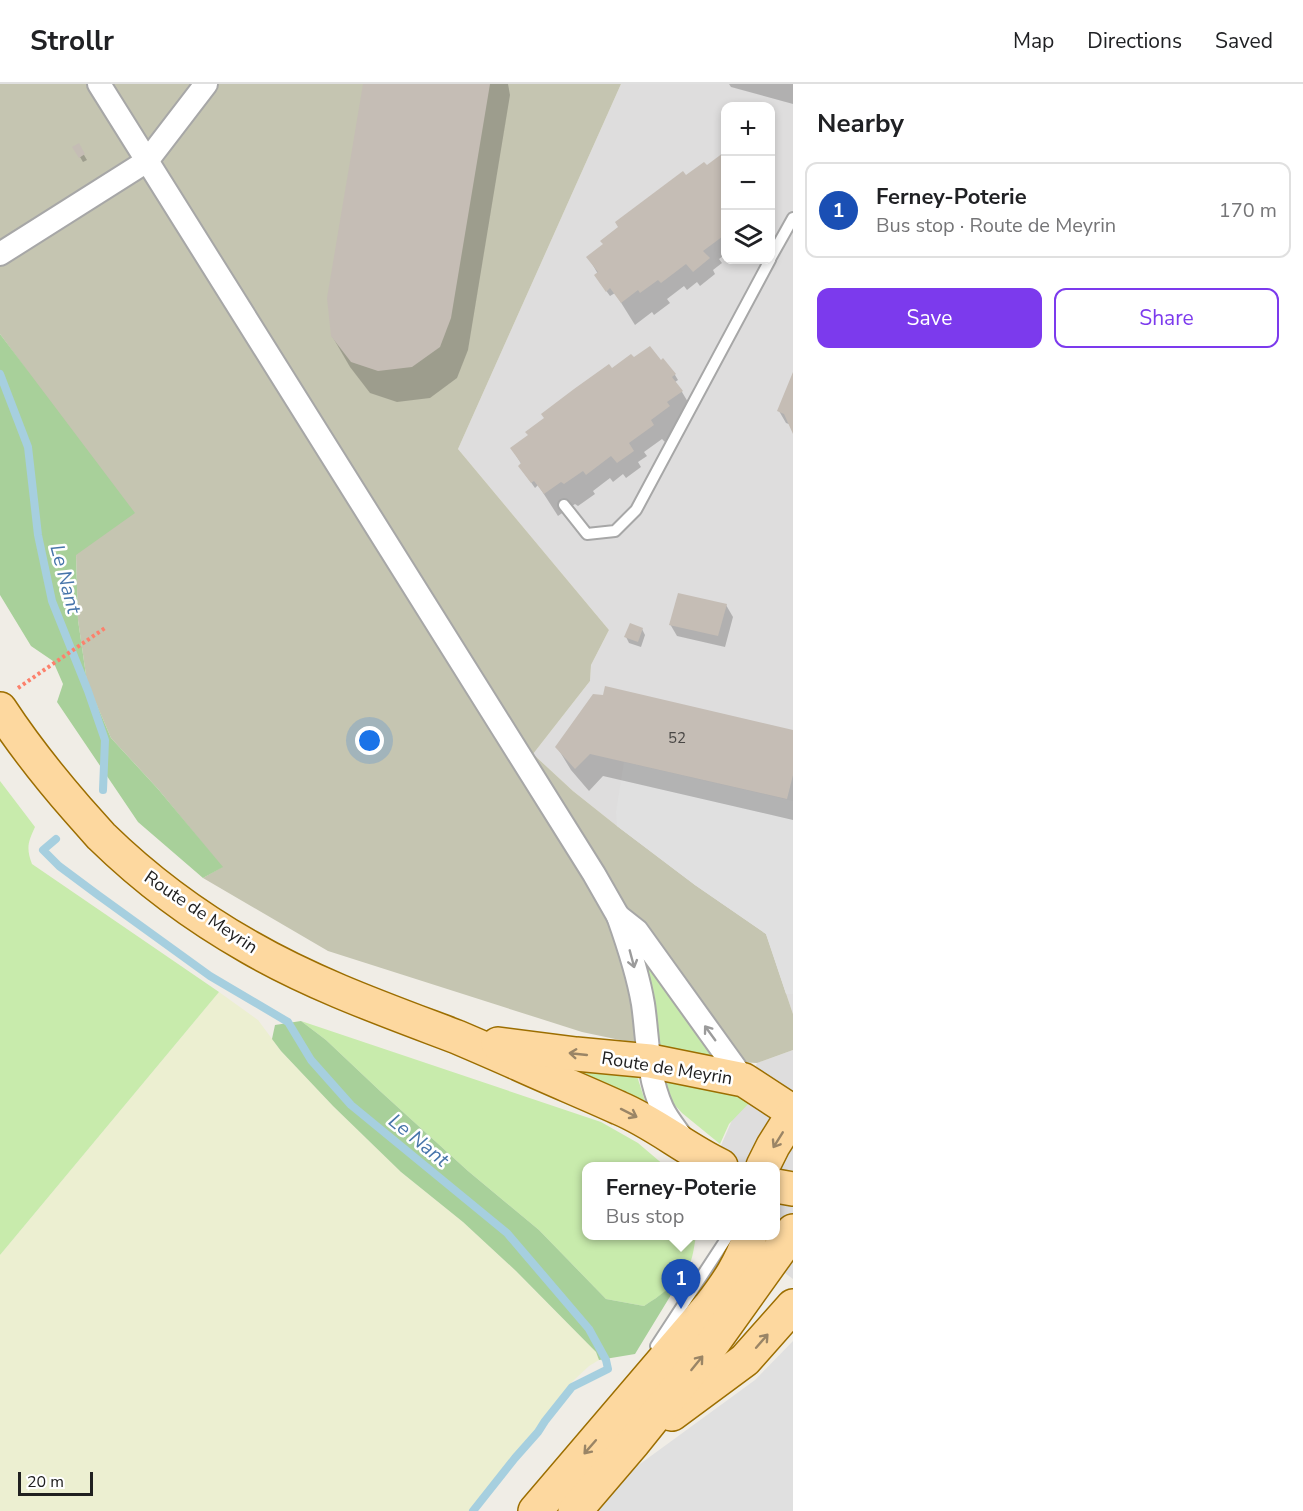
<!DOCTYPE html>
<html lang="en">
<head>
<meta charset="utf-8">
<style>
  :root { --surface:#fff; --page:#f2f2f2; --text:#202124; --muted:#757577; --line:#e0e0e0; --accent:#7c3aed }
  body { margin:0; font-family:"Nunito Sans",sans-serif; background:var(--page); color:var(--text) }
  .controls { position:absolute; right:18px; top:18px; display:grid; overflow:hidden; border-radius:12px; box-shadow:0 3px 9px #0003 }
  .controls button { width:54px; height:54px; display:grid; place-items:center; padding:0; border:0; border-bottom:2px solid var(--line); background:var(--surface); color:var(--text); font:30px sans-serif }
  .scale { position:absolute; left:18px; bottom:15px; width:75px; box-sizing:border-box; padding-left:6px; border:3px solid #202020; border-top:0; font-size:16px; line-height:21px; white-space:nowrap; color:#202020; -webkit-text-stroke:4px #fff; paint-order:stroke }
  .you { position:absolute; left:370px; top:657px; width:21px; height:21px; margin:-15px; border:4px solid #fff; border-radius:50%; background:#1a73e8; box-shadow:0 0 0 9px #1a73e833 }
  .badge { display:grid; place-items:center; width:39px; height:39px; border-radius:50%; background:var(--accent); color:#fff; font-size:20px; font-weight:700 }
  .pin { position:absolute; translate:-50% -50px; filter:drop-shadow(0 2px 3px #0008) }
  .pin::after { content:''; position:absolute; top:32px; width:21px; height:18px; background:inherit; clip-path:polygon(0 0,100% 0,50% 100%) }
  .popup { position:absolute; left:582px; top:1078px; width:198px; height:78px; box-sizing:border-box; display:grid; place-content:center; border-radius:12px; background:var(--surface); filter:drop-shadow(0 2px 4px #0005); font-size:20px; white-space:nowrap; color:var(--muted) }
  .popup b { font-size:22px; color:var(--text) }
  .popup::after { content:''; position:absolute; left:50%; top:100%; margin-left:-12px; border:12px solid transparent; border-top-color:var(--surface) }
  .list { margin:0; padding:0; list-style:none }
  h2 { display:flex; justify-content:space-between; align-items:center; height:78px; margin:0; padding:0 24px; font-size:26px }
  h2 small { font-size:20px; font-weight:400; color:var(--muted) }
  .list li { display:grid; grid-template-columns:39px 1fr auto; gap:18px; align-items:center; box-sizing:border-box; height:96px; margin:0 12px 12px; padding:0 12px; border:2px solid var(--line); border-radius:12px }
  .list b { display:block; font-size:22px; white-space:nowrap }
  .list p { margin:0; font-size:20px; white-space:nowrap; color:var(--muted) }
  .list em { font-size:20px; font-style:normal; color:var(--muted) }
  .actions { display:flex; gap:12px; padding:18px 24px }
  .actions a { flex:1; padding:14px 0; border:2px solid var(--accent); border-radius:12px; text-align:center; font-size:21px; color:var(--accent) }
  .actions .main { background:var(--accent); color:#fff }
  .icon { flex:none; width:33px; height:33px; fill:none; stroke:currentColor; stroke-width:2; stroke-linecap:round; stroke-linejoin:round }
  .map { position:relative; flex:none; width:793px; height:1427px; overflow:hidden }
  header { display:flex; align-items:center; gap:36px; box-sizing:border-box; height:84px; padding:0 30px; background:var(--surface); border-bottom:2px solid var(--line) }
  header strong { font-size:28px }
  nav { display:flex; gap:33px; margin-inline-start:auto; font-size:21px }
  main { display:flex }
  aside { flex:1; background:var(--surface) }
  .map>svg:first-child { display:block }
</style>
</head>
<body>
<header>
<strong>Strollr</strong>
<nav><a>Map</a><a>Directions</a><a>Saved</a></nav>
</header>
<main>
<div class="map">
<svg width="793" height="1427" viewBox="0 0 793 1427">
  <rect width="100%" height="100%" fill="#f0ede6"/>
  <g fill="#dedddd" fill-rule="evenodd">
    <path d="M 621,0 L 793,0 L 793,930 L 766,850 L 695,801 L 617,742 L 573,707 L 533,670 L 590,597 L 591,581 L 609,546 L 458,365 ZM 726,22 L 770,22 L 770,176 L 726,176 Z"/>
    <polygon points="793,966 793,1195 736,1152 776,1152 776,1082 712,1082 757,979"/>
  </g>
  <polygon fill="#c5c5b1" points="0,0 621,0 458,365 609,546 591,581 590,597 533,670 573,707 617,742 695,801 766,850 793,930 793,966 757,979 720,977 582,948 328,867 203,794 222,783 158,705 111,654 87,598 78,536 76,470 28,288 0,250"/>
  <polygon fill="#ecefd1" points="219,908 258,936 281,967 333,1022 401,1088 463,1138 516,1187 596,1268 599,1276 589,1282 572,1298 542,1336 536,1347 469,1427 0,1427 0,1171"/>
  <g fill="#c8ebac">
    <path d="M 0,697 L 35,743 C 28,758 26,764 32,780 L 219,908 L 0,1171 Z"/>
    <polygon points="634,855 719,975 658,968"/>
    <path d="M 301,937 L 601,1038 L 638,1059 L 665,1082 L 586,1082 L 586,1152 L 696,1152 C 694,1162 693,1175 688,1184 C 679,1200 658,1213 644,1222 L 606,1215 L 539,1146 L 468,1087 L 380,1007 L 326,956 Z"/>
    <polygon points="570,983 636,989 647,1023 590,992"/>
    <polygon points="664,991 730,1005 751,1017 729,1040 720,1060 682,1029 672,1018"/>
  </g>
  <g fill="#a8d09a">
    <polygon points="0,250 135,429 76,471 78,536 87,598 111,654 158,705 223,783 203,794 138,738 57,618 63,600 53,577 31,562 0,511"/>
    <path d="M 301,937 L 326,956 L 380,1007 L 468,1087 L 539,1146 L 606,1215 L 644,1222 C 661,1211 677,1200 688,1183 L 635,1270 L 599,1276 L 596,1268 L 516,1187 L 463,1138 L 401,1088 L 333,1022 L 281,967 L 272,955 L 275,941 Z"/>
  </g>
  <g fill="#e0e0e0">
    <polygon points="624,678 793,717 793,910 786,910 766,850 695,801 617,742 616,728"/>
    <polygon points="793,1257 793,1427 594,1427 618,1396 755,1296"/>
  </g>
  <g fill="#0003">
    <polygon points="364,0 508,0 510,11 468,266 457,294 430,314 397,318 370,309 350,283 332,252"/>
    <polygon points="729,0 793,0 793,20 731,3"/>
    <polygon points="78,61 87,76 83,78 74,63"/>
    <polygon points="726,74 726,170 719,175 722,179 713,186 715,190 700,202 697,198 687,206 684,202 667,215 670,219 654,231 652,228 635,241 615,209 610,212 599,197 598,190 588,173 691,99 707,83"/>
    <polygon points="634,275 660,278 663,276 675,291 678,296 675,298 682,308 695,330 680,342 682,345 665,358 662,355 644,368 647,372 638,378 641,383 626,394 623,390 613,398 610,394 593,407 595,410 578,422 575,420 558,432 538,401 535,404 523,387 522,381 512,365 616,292"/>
    <polygon points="793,291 793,346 791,341 786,339 779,327"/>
    <polygon points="726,521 733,533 725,563 677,552 670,540"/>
    <polygon points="642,545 645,551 641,563 629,559 626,553"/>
    <polygon points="793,647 793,736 603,692 589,707 571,686 557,663"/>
  </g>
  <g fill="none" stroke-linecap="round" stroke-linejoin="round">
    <g stroke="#a6cfdf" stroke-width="8">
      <polyline points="0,290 28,363 38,451 52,517 88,607 105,656 103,706"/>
      <polyline points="56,755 43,766 59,782 98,811 210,892 288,938 311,976 351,1021 507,1149 589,1245 606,1276 608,1285 572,1303 545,1337 538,1348 515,1374 473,1427"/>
    </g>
  </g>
  <g fill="#c5bdb5">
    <polygon points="363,0 490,0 451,234 440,263 412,283 378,287 351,278 331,252 327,214"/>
    <polygon points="79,59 85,70 79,74 72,63"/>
    <polygon points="723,69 726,72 726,150 703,167 710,174 693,188 686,180 661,199 658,196 640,209 638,206 621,219 610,204 606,208 594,191 598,188 586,173 603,160 600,157 618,143 615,138 683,87 686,91 704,78 707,81"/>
    <polygon points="650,262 661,276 663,274 676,290 672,293 683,307 667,318 670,322 651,336 654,341 629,359 634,367 617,379 611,372 586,391 583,387 564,400 561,398 544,410 534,397 531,399 518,382 521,379 510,364 528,351 525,348 544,334 541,330 574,305 609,280 612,284 631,270 634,273"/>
    <polygon points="793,288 793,350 784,330 777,327"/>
    <polygon points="678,509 727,520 718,552 669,541"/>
    <polygon points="630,539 643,544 638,558 624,553"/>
    <polygon points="605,602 793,646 793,691 787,715 590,670 575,685 555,663 593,610 603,611"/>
  </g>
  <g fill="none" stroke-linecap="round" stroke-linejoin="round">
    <defs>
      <g id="service">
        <polyline points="770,175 793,134"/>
        <polyline points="564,421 587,450 615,447 636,426 770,176"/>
        <polyline points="656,1262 728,1152"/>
      </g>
      <g id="minor">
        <polyline points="99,0 594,790 618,832"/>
        <polyline points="0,170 147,77 206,0"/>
        <path d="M 682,1054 C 675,1044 667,1035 662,1024 C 647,991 648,954 643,920 C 638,890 628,860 618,832 L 637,847 L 744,996"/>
      </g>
      <g id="primary">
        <path d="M 0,625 C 23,660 49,693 77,725 C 85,734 93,743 101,752 C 145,795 196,833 249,863 C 315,901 386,926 457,953 C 478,962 499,971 519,980 C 552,995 586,1009 619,1024 C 655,1039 685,1065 721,1082"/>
        <polyline points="498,960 576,970 650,977 744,996 793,1028"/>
        <polyline points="763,1082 773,1062 793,1030"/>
        <polyline points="776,1102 793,1105"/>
        <polyline points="672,1330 745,1276 793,1222"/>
        <path d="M 535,1427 L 710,1222 C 728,1199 741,1179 750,1152"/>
        <polyline points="575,1427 634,1358 708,1266 793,1147"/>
      </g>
    </defs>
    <use href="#service" stroke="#a7a7a7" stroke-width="14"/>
    <use href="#minor" stroke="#a7a7a7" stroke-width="26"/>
    <use href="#primary" stroke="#9c6e00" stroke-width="36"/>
    <polyline stroke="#fc816c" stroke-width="4" stroke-dasharray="3 3" stroke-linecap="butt" points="18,604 105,544"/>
    <use href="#service" stroke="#fff" stroke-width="10"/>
    <use href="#minor" stroke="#fff" stroke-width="22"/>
    <use href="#primary" stroke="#fdd89f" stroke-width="33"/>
  </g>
  <defs><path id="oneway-shaft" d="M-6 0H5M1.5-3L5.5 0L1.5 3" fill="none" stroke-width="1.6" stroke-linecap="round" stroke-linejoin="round" transform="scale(1.5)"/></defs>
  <g stroke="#9b9b9b">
    <use href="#oneway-shaft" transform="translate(632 875) rotate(75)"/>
    <use href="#oneway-shaft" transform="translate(710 949) rotate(-126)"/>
  </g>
  <g stroke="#9a8566">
    <use href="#oneway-shaft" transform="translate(578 970) rotate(-174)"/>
    <use href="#oneway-shaft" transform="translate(629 1029) rotate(27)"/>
    <use href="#oneway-shaft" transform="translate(778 1056) rotate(122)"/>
    <use href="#oneway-shaft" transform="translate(762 1257) rotate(-49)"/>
    <use href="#oneway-shaft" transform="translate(697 1279) rotate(-51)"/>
    <use href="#oneway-shaft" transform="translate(590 1363) rotate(131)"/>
  </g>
  <g text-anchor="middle" stroke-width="5" stroke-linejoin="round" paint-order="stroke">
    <g font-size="15" fill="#494745">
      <text x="677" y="659">52</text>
    </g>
    <g font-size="18" fill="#202020" stroke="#fff">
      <text transform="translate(201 828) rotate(34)" y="6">Route de Meyrin</text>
      <text transform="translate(667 984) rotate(9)" y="6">Route de Meyrin</text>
    </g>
    <g font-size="20" font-style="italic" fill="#4775aa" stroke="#fff">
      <text transform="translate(66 495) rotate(75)" y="7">Le Nant</text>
      <text transform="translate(419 1056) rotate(39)" y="7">Le Nant</text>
    </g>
  </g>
</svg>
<div class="controls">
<button>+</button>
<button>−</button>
<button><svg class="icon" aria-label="layers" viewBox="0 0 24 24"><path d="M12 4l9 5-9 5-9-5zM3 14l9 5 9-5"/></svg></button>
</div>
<div class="scale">20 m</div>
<div class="you"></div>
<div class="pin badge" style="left:681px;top:1225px;background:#1a4fb4">1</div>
<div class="popup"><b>Ferney-Poterie</b>Bus stop</div>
</div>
<aside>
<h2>Nearby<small></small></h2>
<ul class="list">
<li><span class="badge" style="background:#1a4fb4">1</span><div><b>Ferney-Poterie</b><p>Bus stop · Route de Meyrin</p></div><em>170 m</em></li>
</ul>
<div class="actions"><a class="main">Save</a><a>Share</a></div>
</aside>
</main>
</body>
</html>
